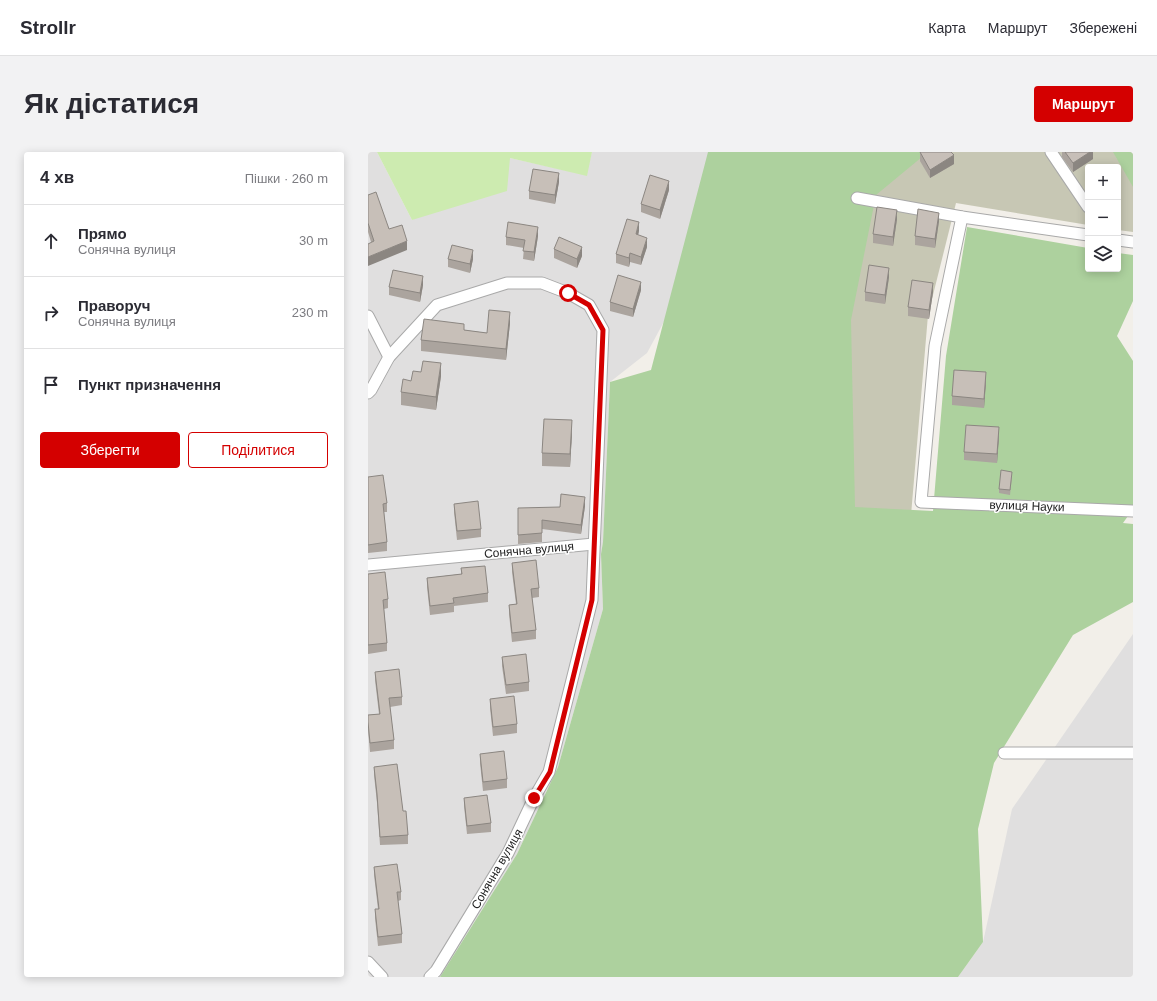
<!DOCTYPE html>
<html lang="uk">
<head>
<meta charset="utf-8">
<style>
  :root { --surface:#fff; --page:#f2f2f3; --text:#2b2b33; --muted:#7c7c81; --line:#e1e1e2; --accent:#d40000 }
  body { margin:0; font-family:Arial,sans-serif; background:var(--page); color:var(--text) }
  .controls { position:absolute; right:12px; top:12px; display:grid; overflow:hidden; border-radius:4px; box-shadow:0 2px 10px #0003 }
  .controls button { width:36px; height:36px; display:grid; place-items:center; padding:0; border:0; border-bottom:1px solid var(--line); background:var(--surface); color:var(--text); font:20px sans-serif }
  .stop { position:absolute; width:12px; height:12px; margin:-9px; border:3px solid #d40000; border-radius:50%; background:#fff }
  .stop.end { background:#d40000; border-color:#fff; box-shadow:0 1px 4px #0008 }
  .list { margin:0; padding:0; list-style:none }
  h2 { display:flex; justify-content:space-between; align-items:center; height:52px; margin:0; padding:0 16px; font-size:17px }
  h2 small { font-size:13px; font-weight:400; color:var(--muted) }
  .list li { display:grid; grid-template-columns:26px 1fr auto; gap:12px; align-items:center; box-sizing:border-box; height:72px; padding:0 16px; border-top:1px solid var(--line) }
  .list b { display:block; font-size:15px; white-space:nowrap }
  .list p { margin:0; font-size:13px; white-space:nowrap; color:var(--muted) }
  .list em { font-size:13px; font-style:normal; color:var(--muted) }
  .actions { display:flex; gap:8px; padding:12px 16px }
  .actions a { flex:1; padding:9px 0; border:1px solid var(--accent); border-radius:4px; text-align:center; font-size:14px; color:var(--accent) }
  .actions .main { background:var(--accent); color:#fff }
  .icon { flex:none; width:22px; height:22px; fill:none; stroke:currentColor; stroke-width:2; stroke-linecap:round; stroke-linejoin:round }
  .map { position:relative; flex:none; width:765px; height:825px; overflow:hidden; border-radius:4px }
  header { display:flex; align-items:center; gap:24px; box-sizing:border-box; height:56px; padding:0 20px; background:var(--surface); border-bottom:1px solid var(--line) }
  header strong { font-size:19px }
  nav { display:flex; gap:22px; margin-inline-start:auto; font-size:14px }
  .intro { display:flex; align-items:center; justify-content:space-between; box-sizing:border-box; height:96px; padding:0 24px }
  h1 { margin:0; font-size:28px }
  .button { padding:10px 18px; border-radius:4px; background:var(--accent); color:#fff; font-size:14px; font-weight:700 }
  main { display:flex; gap:24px; padding:0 24px }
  aside { flex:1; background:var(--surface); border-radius:4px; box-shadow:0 2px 10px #0003 }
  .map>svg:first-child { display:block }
</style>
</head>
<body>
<header>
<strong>Strollr</strong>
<nav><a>Карта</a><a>Маршрут</a><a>Збережені</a></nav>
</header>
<div class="intro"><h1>Як дістатися</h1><a class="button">Маршрут</a></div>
<main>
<aside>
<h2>4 хв<small>Пішки · 260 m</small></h2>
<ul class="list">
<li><svg class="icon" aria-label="ahead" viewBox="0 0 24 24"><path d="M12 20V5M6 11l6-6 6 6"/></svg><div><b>Прямо</b><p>Сонячна вулиця</p></div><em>30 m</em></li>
<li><svg class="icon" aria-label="right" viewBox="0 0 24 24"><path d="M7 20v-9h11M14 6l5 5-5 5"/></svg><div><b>Праворуч</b><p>Сонячна вулиця</p></div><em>230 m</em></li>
<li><svg class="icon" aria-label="arrive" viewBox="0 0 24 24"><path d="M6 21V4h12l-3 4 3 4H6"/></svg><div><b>Пункт призначення</b></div></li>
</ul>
<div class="actions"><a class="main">Зберегти</a><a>Поділитися</a></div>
</aside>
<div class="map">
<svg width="765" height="825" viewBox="0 0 765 825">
  <rect width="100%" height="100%" fill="#f2efe9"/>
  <g fill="#e0dfdf">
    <polygon points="0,0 9,0 44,68 142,6 218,23 224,0 366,0 359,53 279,201 242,230 235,391 233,402 235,457 190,615 149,702 72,825 0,825"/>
    <polygon points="765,482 765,825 590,825 615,790 644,657"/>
  </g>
  <polygon fill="#c7c7b4" points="529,0 765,0 765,80 750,78 750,15 720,15 720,73 588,51 560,163 542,375 459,386 470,155 509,23"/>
  <polygon fill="#cdebb0" points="9,0 224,0 219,24 142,6 139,39 44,68"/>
  <g fill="#add19e">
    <polygon points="340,0 560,0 508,43 483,168 487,355 565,359 578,204 599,75 720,96 720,117 750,117 750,101 765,103 765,149 749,184 765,209 765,357 755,371 765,372 765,450 705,483 626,611 610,677 615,790 590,825 72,825 149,702 190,615 235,457 233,402 235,390 242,230 283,218"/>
    <polygon points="745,0 765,0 765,35"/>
  </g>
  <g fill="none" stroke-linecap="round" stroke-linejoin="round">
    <defs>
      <g id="minor">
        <polyline points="683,0 720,55"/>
        <polyline points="489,46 594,65 720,83"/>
        <polyline points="594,65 567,194 553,350 765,359"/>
        <polyline points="750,88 765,90"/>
        <polyline points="0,164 21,205"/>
        <polyline points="0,241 3,238 21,205 69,153 139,131 174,131 200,141 221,153 235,178 224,448 181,620 166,646 140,701 68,819 62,825"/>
        <polyline points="0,413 226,392"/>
        <polyline points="636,601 765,601"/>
        <polyline points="0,810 14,825"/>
      </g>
    </defs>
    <use href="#minor" stroke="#a9a9a9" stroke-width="13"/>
    <use href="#minor" stroke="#fff" stroke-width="11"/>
  </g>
  <g fill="#aba49e">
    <polygon points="552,0 586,12 562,26 552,9"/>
    <polygon points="694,0 725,0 725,7 705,20 694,5"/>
    <polygon points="191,30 187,52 161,47 161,39"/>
    <polygon points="301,38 292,67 273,60 273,52"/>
    <polygon points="0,43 21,77 39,98 3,90 0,80"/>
    <polygon points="529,67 525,94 505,91 505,82"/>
    <polygon points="571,69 567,96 547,93 547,84"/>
    <polygon points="271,79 270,83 279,95 273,113 262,110 261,115 248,111 248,102"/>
    <polygon points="170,84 166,109 155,107 156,96 138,93 138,85"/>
    <polygon points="186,97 214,104 209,116 186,106"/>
    <polygon points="80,107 105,107 102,121 80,115"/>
    <polygon points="521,125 517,152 497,149 497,140"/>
    <polygon points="55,133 52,150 21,143 21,135"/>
    <polygon points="273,138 265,165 242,159 242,150"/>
    <polygon points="565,140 561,167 540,164 540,155"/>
    <polygon points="142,171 138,208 53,199 53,188 96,178 119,181"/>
    <polygon points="73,224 68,258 33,253 33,240 43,229"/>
    <polygon points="618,229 616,256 584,253 584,244"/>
    <polygon points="204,281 202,315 174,314 174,301"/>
    <polygon points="631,284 629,311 596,308 596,300"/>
    <polygon points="644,324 642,343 631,341 631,337"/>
    <polygon points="0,325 19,351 19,360 16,360 19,390 19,399 0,401"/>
    <polygon points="86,352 113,377 113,385 89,388 86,360"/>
    <polygon points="217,354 213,382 174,377 174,390 150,392 150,365"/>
    <polygon points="144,411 171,436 171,445 164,446 168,478 168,487 144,490 141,462 141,453 148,452 144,420"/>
    <polygon points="93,416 120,441 120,450 86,454 86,460 62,463 59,435 59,426 93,422"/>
    <polygon points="0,422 20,447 20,456 16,457 19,491 19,499 0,502"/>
    <polygon points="134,505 161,530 161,539 138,542 134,514"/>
    <polygon points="7,520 34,545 34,553 22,555 26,588 26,597 2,600 0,578 0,563 11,562 7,528"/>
    <polygon points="122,547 149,572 149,581 125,584 122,556"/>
    <polygon points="112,602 139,627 139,636 115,639 112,611"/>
    <polygon points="6,615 35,659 40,683 40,692 12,693 9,651 6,623"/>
    <polygon points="96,646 123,671 123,680 99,682 96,654"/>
    <polygon points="6,715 33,740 33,748 30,749 34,782 34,791 10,794 7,766 7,757 10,757 6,723"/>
  </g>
  <g fill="#8b8681">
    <polygon points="722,0 725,0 725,7 705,20 705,11"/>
    <polygon points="586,3 586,12 562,26 562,18"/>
    <polygon points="191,21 191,30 187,52 187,43"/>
    <polygon points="301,29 301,38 292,67 292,58"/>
    <polygon points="529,58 529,67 525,94 525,85"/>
    <polygon points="571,61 571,69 567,96 567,87"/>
    <polygon points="271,70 271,79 268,91 268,82"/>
    <polygon points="170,75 170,84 166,109 166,100"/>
    <polygon points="279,86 279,95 273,113 273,105"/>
    <polygon points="39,89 39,98 0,114 0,105"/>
    <polygon points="214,95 214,104 209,116 209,107"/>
    <polygon points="105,98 105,107 102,121 102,112"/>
    <polygon points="262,101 262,110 261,115 261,106"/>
    <polygon points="521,116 521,125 517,152 517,143"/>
    <polygon points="55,124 55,133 52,150 52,141"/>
    <polygon points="273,130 273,138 265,165 265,157"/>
    <polygon points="565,131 565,140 561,167 561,158"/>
    <polygon points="142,160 142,171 138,208 138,197"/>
    <polygon points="73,211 73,224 68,258 68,245"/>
    <polygon points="618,220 618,229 616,256 616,247"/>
    <polygon points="204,268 204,281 202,315 202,302"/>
    <polygon points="631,275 631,284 629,311 629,302"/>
    <polygon points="217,345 217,354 213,382 213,373"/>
  </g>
  <g fill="#c7bfb8" stroke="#8b8681">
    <polygon points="552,0 583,0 586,3 562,18"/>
    <polygon points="697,0 722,0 705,11"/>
    <polygon points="165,17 191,21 187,43 161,39"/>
    <polygon points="282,23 301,29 292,58 273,52"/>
    <polygon points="8,40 21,77 34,73 39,89 0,105 0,92 6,89 0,71 0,43"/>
    <polygon points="509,55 529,58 525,85 505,82"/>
    <polygon points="550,57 571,61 567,87 547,84"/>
    <polygon points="259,67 271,70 268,82 279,86 273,105 262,101 261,106 248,102"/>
    <polygon points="140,70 170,75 166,100 155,99 157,88 138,85"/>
    <polygon points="191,85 214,95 209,107 186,97"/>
    <polygon points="84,93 105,98 102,112 80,107"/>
    <polygon points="501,113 521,116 517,143 497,140"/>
    <polygon points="25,118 55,124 52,141 21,135"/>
    <polygon points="250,123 273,130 265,157 242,150"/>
    <polygon points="544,128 565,131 561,158 540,155"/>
    <polygon points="121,158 142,160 138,197 53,188 56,167 96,172 96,178 119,181"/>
    <polygon points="55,209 73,211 68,245 33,240 35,227 43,229 45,219 53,220"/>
    <polygon points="586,218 618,220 616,247 584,244"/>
    <polygon points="176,267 204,268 202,302 174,301"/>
    <polygon points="598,273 631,275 629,302 596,300"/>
    <polygon points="633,318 644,320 642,338 631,337"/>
    <polygon points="15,323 19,351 15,352 19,390 0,393 0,325"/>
    <polygon points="193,342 217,345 213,373 174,368 174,381 150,383 150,356 192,355"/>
    <polygon points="110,349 113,377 89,379 86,352"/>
    <polygon points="168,408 171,436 163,437 168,478 144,481 141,453 149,452 144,411"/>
    <polygon points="117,414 120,441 85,446 86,451 62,454 59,426 94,422 93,416"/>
    <polygon points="17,420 20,447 15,448 19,491 0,493 0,422"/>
    <polygon points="158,502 161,530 138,533 134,505"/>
    <polygon points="31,517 34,545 21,546 26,588 2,591 0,570 0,563 12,562 7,520"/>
    <polygon points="146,544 149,572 125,575 122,547"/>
    <polygon points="136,599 139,627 115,630 112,602"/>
    <polygon points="29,612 35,659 38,659 40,683 12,685 9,642 6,615"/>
    <polygon points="119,643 123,671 99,674 96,646"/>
    <polygon points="29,712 33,740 29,740 34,782 10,785 7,757 11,757 6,715"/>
  </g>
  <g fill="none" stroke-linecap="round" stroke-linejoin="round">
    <polyline stroke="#d40000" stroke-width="5" points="166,646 182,620 224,448 235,178 221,153 200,141"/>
  </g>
  <g text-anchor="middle" stroke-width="3" stroke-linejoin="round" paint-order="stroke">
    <g font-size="12" fill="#222" stroke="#fff">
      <text transform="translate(659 354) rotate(2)" y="4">вулиця Науки</text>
      <text transform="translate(161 398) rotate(-5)" y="4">Сонячна вулиця</text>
      <text transform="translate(129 717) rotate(-60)" y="4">Сонячна вулиця</text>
    </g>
  </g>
</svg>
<div class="controls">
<button>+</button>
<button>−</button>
<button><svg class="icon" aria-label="layers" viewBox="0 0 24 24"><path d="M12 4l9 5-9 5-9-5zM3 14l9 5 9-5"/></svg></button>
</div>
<div class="stop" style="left:200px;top:141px"></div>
<div class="stop end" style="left:166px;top:646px"></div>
</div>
</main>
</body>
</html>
